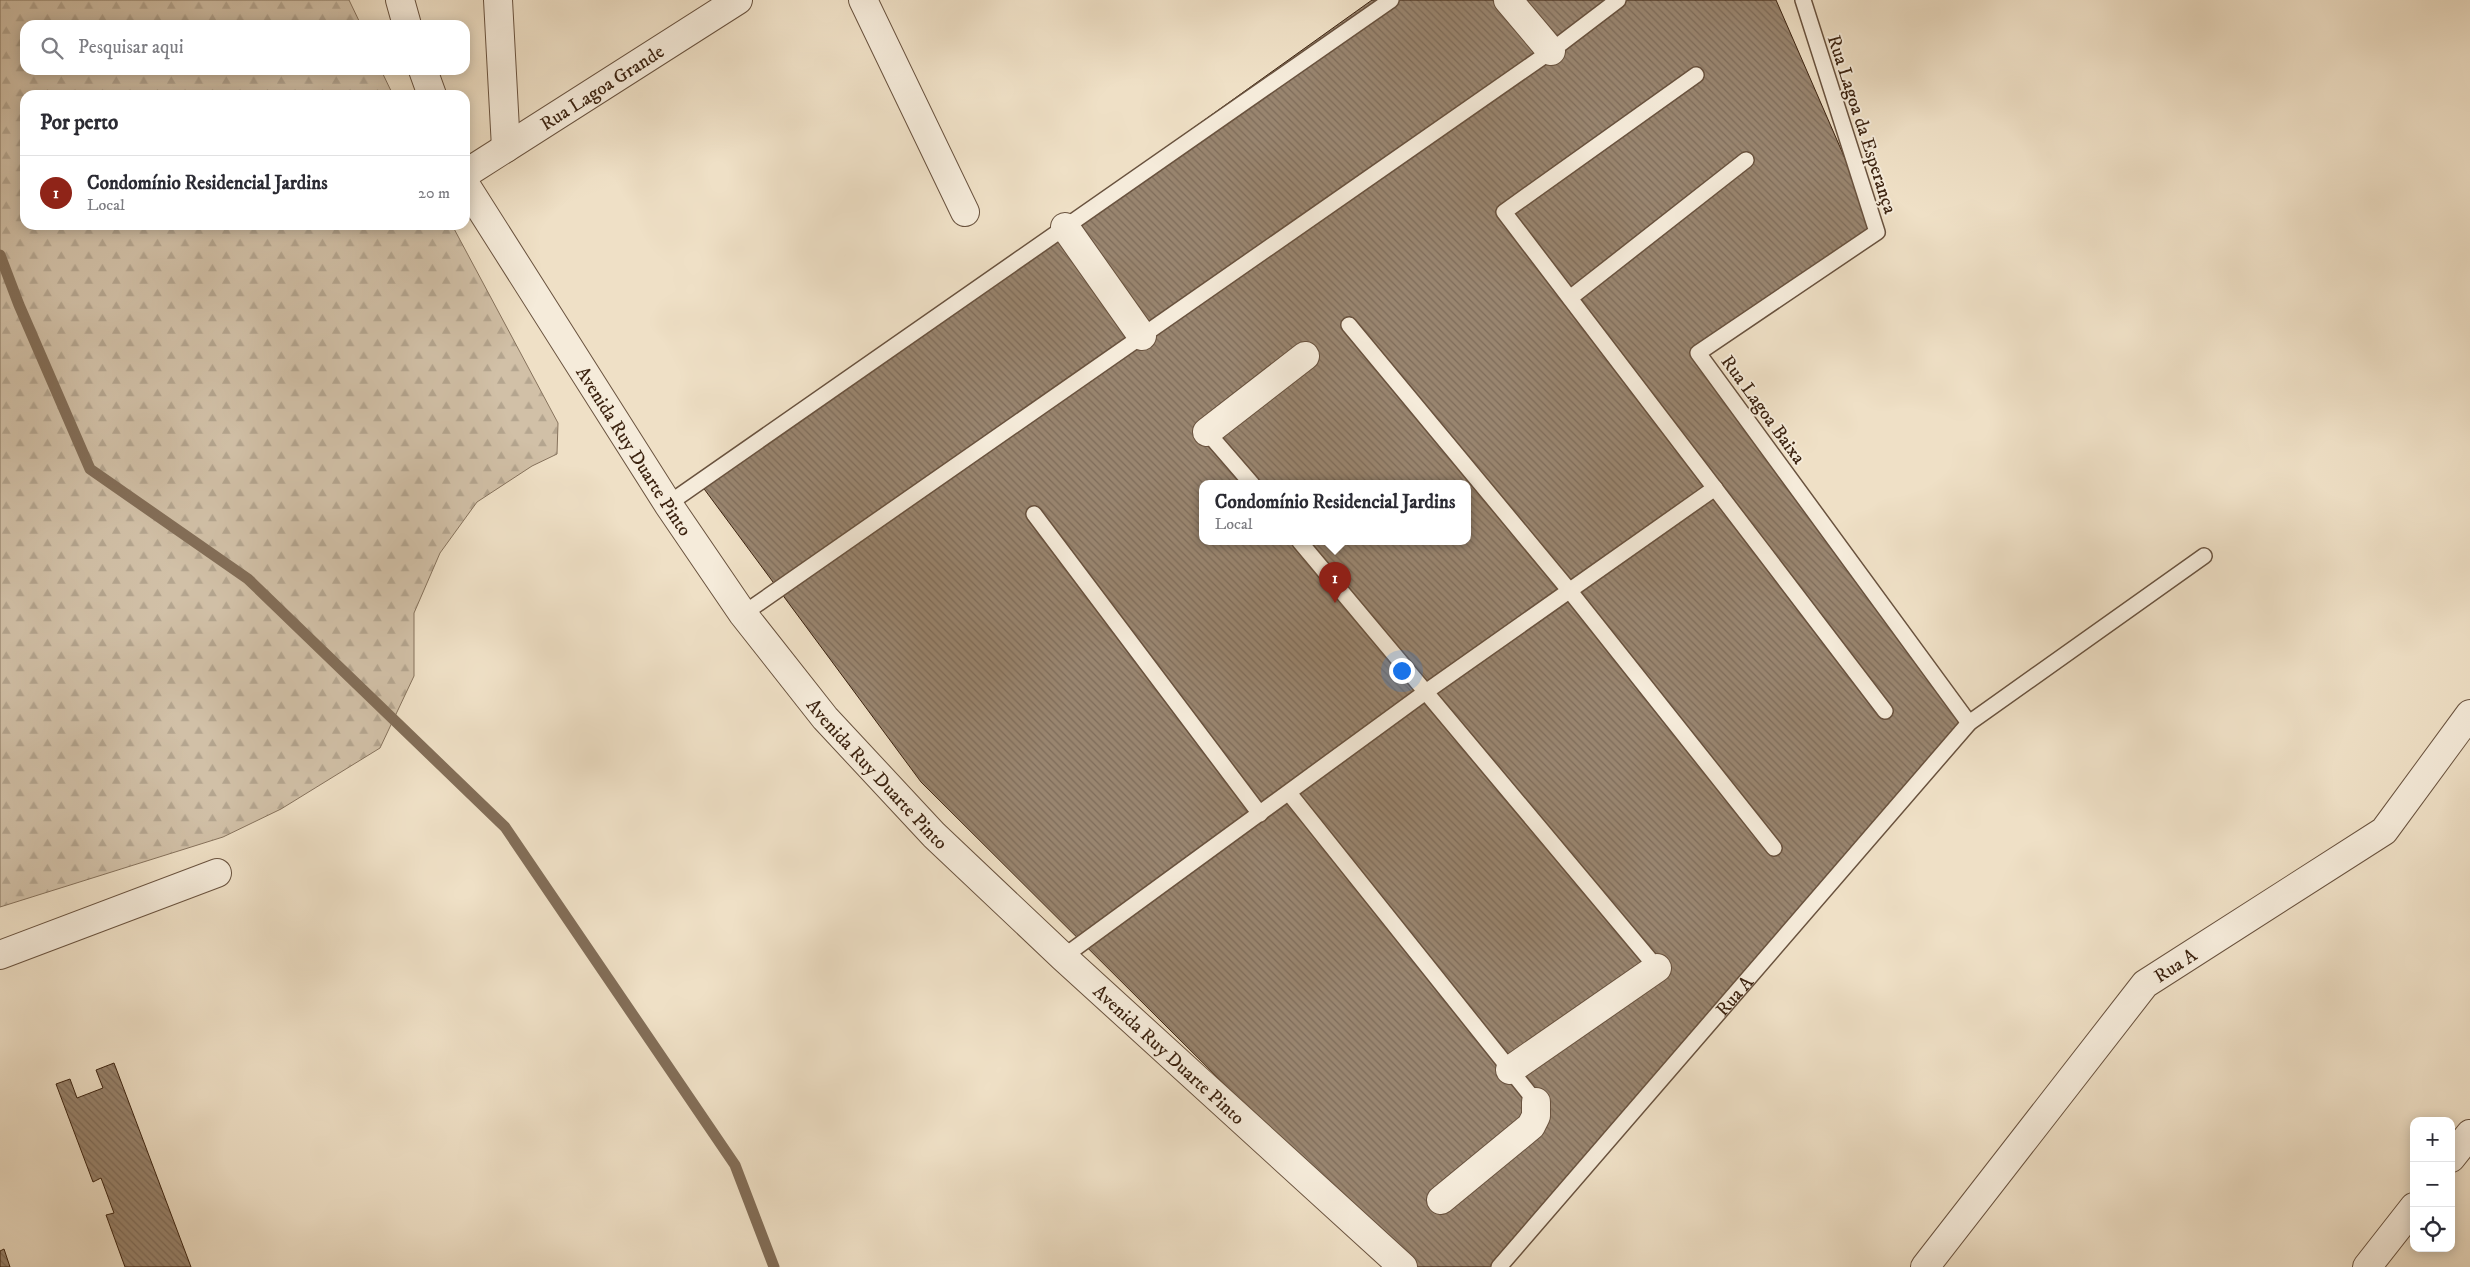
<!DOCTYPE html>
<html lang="pt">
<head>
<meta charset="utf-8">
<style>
  :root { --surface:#fff; --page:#f7f7f7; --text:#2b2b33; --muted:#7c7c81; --line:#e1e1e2; --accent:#8f2418 }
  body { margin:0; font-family:"IM FELL DW Pica",serif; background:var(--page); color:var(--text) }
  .controls { position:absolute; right:15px; bottom:15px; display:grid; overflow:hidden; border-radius:10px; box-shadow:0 2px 12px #0003 }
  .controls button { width:45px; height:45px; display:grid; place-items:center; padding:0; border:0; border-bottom:1px solid var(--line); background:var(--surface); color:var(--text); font:25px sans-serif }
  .you { position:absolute; left:1401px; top:670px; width:18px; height:18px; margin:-12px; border:4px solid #fff; border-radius:50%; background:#1a73e8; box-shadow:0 0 0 8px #1a73e833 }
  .badge { display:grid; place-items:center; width:32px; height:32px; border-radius:50%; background:var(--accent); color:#fff; font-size:16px; font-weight:700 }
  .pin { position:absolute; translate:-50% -41px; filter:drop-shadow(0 1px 2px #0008) }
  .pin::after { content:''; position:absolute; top:26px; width:18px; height:15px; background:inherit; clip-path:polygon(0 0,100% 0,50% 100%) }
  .popup { position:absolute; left:1199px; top:480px; width:272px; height:65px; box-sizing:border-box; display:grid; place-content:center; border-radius:10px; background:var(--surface); filter:drop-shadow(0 1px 4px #0005); font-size:16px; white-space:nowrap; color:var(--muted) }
  .popup b { font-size:19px; color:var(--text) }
  .popup::after { content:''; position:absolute; left:50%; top:100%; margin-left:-10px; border:10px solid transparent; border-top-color:var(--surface) }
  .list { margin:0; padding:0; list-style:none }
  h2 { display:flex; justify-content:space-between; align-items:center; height:65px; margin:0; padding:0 20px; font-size:21px }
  h2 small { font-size:16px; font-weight:400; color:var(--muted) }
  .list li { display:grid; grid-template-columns:32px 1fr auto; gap:15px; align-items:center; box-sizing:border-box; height:75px; padding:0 20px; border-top:1px solid var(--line) }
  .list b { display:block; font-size:19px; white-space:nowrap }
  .list p { margin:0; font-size:16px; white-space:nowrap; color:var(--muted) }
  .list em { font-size:16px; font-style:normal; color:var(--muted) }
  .icon { flex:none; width:28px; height:28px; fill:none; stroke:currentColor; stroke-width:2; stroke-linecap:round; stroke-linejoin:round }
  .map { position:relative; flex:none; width:2470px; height:1267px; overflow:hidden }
  .search { position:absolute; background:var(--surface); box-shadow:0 2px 12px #0003; left:20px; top:20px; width:450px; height:55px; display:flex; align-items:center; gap:12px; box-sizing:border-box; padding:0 18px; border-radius:15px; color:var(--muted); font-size:19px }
  .panel { position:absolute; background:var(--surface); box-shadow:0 2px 12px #0003; left:20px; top:90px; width:450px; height:140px; border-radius:15px }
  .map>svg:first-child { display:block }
</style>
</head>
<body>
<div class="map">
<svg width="2470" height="1267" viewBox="0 0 2470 1267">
  <defs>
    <pattern id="forest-firs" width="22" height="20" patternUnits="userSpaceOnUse" patternTransform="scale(1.25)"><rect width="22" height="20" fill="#d1c0a7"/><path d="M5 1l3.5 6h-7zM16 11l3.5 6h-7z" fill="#b4a58f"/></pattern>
    <pattern id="building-back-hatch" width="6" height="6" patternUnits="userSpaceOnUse" patternTransform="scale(1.25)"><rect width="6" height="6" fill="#99856f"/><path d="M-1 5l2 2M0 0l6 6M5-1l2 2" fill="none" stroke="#7e6c5a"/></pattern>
  </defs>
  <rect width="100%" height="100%" fill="#efe0c6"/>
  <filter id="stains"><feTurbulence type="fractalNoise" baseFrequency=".004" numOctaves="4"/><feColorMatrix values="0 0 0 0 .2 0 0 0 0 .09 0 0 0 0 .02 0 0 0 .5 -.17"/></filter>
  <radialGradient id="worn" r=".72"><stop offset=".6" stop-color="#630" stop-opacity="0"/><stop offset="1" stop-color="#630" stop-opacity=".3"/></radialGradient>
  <polygon fill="url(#forest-firs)" stroke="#86725c" points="0,0 349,0 361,25 25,25 25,70 381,70 393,95 25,95 25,225 452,225 558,423 557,454 532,466 477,502 440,553 414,613 414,676 380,748 281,809 223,837 0,907"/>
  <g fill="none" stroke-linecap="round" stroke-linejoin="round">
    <polyline stroke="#836e58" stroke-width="11" points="0,255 19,305 90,469 248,579 505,827 735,1165 774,1267"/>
  </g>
  <g fill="url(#building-back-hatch)" stroke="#3c2310" fill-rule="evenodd">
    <path d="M 1372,0 L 1776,0 L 1877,232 L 1698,353 L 1969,723 L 1499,1267 L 1408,1267 L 921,782 L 699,482 ZM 1202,484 L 1468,484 L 1468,542 L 1202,542 Z"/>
    <polygon points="114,1063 191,1267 125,1267 106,1215 114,1213 101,1178 93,1182 56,1084 70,1079 77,1098 103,1088 96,1070"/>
    <polygon points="4,1249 10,1267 0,1267 0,1251"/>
  </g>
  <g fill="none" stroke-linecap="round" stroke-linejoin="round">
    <defs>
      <g id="service">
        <polyline points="1803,0 1877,232 1698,353 1969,723"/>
        <polyline points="1696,75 1504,212 1885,711"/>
        <polyline points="1570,298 1746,160"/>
        <polyline points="1349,325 1569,590 1774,848"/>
        <polyline points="1207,432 1252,484"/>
        <polyline points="668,504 1391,0"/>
        <polyline points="1034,514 1260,814"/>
        <polyline points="1300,542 1657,968"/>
        <polyline points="743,614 1551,51 1618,0"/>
        <polyline points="1289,793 1536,1102"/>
        <polyline points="1063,957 1427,691 1715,488"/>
        <path id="s1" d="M 1499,1267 L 1969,723 L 2204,556"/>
      </g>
      <g id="minor">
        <polyline points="400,0 407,25"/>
        <polyline points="498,0 506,148"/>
        <polyline points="863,0 965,212"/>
        <polyline points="1508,0 1551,51"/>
        <polyline points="423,70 432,95"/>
        <path id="s2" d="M 465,174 L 738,0"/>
        <path id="s3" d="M 465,184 L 668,504 L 743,614 L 825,718 L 934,835 L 1063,957 L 1403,1267"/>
        <polyline points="1065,227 1142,336"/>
        <polyline points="1207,432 1305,356"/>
        <polyline points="0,955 217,873"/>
        <polyline points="1510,1070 1657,968"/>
        <polyline points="2451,1158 2470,1134"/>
        <polyline points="1441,1200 1531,1126 1536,1116 1536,1102"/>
        <path id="s4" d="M 1925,1267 L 2145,984 L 2384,831 L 2470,714"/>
        <polyline points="2367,1267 2414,1207"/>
      </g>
    </defs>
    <use href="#service" stroke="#69523e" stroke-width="18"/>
    <use href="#minor" stroke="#69523e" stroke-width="30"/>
    <use href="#service" stroke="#f5ebda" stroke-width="15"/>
    <use href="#minor" stroke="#f5ebda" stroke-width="28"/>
  </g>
  <g text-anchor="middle" stroke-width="4" stroke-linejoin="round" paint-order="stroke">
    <g font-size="19" fill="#3c2310" stroke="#f5ebda">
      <text dy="7" stroke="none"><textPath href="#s2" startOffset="162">Rua Lagoa Grande</textPath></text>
      <text transform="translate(1863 124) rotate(72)" y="7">Rua Lagoa da Esperança</text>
      <text transform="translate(1764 409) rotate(54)" y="7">Rua Lagoa Baixa</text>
      <text dy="7" stroke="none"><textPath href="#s3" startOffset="316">Avenida Ruy Duarte Pinto</textPath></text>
      <text dy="7" stroke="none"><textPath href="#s3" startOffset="721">Avenida Ruy Duarte Pinto</textPath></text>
      <text dy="7" stroke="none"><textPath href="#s4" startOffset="394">Rua A</textPath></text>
      <text dy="7" stroke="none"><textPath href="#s1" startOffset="359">Rua A</textPath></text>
      <text dy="7" stroke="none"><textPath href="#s3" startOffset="1126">Avenida Ruy Duarte Pinto</textPath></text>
    </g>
  </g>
  <rect width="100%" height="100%" filter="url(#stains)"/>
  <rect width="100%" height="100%" fill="url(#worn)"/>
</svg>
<div class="controls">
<button>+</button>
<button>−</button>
<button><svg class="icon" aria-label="locate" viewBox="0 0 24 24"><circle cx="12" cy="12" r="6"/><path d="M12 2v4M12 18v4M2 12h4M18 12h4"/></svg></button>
</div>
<div class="you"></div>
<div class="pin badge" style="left:1335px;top:603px">1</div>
<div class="popup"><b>Condomínio Residencial Jardins</b>Local</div>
<div class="search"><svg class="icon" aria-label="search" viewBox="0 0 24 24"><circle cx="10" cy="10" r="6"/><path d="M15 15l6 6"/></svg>Pesquisar aqui</div>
<section class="panel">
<h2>Por perto<small></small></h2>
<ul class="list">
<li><span class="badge">1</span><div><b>Condomínio Residencial Jardins</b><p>Local</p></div><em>20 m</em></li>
</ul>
</section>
</div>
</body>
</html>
